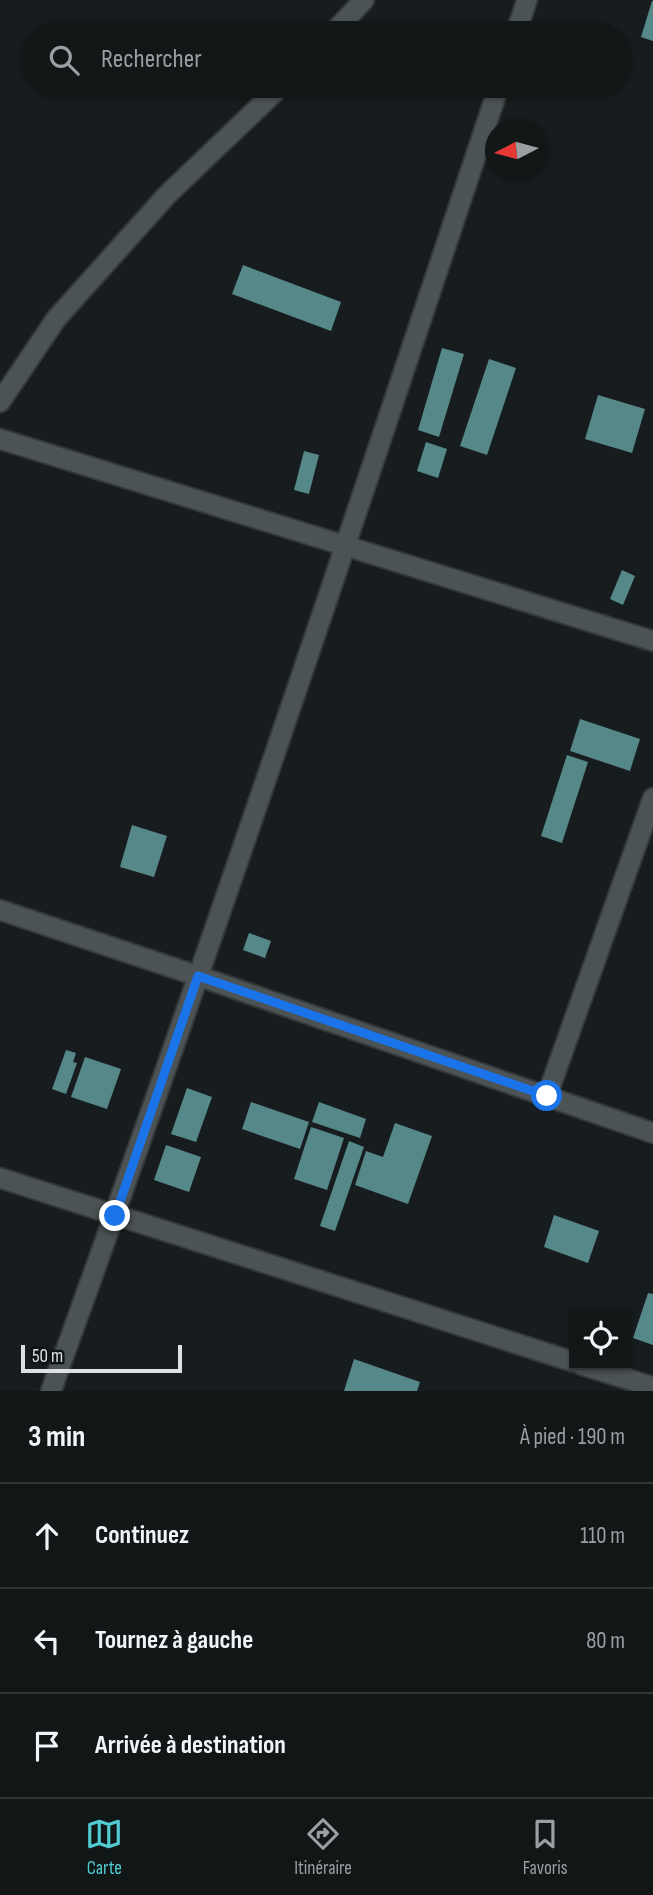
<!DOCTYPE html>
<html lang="fr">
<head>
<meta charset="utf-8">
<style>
  :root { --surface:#111616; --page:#1a1f1f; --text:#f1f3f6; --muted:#9c9fa1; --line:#303535; --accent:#51ccd2 }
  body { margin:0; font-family:"Sofia Sans Condensed",sans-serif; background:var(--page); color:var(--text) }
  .controls { position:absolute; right:21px; bottom:21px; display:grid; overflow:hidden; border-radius:0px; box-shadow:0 2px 5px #0004 }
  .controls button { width:63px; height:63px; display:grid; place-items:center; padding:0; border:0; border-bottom:2px solid var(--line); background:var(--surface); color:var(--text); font:35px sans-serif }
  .compass { position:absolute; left:485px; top:119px; width:63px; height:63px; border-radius:50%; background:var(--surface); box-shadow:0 2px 5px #0004; rotate:264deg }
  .scale { position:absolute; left:21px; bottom:18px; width:161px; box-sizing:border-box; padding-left:7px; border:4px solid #dde1e1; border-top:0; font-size:19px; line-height:24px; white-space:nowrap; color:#dde1e1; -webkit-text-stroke:5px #0e1415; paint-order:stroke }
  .stop { position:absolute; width:21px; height:21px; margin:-16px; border:5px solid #1a73e8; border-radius:50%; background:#fff }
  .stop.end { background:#1a73e8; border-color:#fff; box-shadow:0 2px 7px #0008 }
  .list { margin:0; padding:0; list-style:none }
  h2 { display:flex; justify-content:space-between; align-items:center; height:91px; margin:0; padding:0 28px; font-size:30px }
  h2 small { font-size:23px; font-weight:400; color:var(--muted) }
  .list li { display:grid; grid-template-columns:46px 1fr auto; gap:21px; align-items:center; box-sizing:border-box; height:105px; padding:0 28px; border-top:2px solid var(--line) }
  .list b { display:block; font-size:26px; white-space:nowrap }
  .list em { font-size:23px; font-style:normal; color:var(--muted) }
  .icon { flex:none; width:38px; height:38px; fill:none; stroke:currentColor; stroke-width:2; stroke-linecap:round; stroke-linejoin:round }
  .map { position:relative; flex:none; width:653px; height:1391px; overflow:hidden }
  .search { position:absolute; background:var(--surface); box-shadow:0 2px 5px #0004; left:21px; right:21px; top:21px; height:77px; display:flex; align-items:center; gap:18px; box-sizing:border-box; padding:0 24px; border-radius:38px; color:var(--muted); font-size:26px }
  .sheet { height:406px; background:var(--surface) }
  nav { display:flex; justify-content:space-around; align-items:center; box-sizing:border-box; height:98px; border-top:2px solid var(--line); background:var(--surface); font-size:19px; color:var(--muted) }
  nav a { display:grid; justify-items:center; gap:4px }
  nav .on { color:var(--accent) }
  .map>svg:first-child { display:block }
</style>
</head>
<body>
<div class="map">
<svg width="653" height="1391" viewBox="0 0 653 1391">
  <rect width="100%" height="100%" fill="#171d1e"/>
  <g fill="#56888a">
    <polygon points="652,1 653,1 653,41 641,37"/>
    <polygon points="243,265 341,302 331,331 232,294"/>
    <polygon points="442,348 464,354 439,437 418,430"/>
    <polygon points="489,359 516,368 487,455 460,446"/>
    <polygon points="598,395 645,409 632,453 585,439"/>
    <polygon points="426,442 447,449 438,478 417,471"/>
    <polygon points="304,451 319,455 309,494 294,490"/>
    <polygon points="622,570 635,576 623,605 610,599"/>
    <polygon points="580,719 640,739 630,771 570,751"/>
    <polygon points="567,755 588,762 562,843 541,836"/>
    <polygon points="132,825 167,836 154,877 120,867"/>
    <polygon points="249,933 271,941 265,958 243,950"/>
    <polygon points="66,1050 76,1053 73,1062 77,1063 66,1094 52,1089"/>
    <polygon points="85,1057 121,1069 107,1109 71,1097"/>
    <polygon points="187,1088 212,1097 196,1142 171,1134"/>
    <polygon points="251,1102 309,1122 300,1149 242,1129"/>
    <polygon points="319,1102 366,1119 360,1138 312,1122"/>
    <polygon points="395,1123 432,1136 408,1204 355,1185 366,1151 383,1157"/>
    <polygon points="311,1127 344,1138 327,1190 294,1179"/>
    <polygon points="349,1141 364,1147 335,1231 320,1226"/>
    <polygon points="166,1145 201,1157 189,1192 154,1180"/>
    <polygon points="554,1215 599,1231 588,1263 544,1247"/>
    <polygon points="648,1293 653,1294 653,1345 633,1338"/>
    <polygon points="354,1359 420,1382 417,1391 344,1391"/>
  </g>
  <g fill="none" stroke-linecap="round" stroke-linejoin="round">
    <defs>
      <g id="street">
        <polyline points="333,33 364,0"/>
        <polyline points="516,33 527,0"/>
        <polyline points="0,402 56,319 167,195 281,86"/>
        <polyline points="0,439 653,641"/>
        <polyline points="0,910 198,976 653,1133"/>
        <polyline points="547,1096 653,798"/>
        <polyline points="0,1178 574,1362"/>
        <polyline points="582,1365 653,1387"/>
        <path d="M 51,1391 C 208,959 354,522 499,86"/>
      </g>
    </defs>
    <use href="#street" stroke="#343838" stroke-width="23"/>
    <use href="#street" stroke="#4c5354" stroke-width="19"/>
  </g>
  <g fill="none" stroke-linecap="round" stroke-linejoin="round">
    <polyline stroke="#1a73e8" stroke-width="9" points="115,1216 198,976 547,1096"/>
  </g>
</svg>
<div class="controls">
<button><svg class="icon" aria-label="locate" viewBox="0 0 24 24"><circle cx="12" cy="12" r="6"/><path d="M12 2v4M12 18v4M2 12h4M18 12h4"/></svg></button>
</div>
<svg class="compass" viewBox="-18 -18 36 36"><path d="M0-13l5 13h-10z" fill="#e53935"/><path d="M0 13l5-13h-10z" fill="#9c9fa1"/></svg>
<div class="scale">50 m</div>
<div class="stop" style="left:547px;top:1096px"></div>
<div class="stop end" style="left:115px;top:1216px"></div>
<div class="search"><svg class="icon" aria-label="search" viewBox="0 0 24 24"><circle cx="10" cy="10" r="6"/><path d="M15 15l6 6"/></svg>Rechercher</div>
</div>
<section class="sheet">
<h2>3 min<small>À pied · 190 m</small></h2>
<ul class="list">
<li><svg class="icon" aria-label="ahead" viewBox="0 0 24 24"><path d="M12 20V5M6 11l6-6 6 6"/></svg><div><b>Continuez</b></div><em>110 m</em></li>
<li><svg class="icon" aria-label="left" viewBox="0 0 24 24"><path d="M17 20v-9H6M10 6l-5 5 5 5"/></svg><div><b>Tournez à gauche</b></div><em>80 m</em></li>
<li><svg class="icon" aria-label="arrive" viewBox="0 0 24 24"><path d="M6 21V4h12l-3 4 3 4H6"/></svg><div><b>Arrivée à destination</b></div></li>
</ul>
</section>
<nav>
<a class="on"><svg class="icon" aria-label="map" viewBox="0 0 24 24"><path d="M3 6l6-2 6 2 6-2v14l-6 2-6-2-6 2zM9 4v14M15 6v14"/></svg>Carte</a>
<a><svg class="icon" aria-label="directions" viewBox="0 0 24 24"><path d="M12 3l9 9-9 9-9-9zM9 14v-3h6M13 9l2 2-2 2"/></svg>Itinéraire</a>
<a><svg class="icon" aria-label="saved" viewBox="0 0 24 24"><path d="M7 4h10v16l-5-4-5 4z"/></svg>Favoris</a>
</nav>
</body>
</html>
